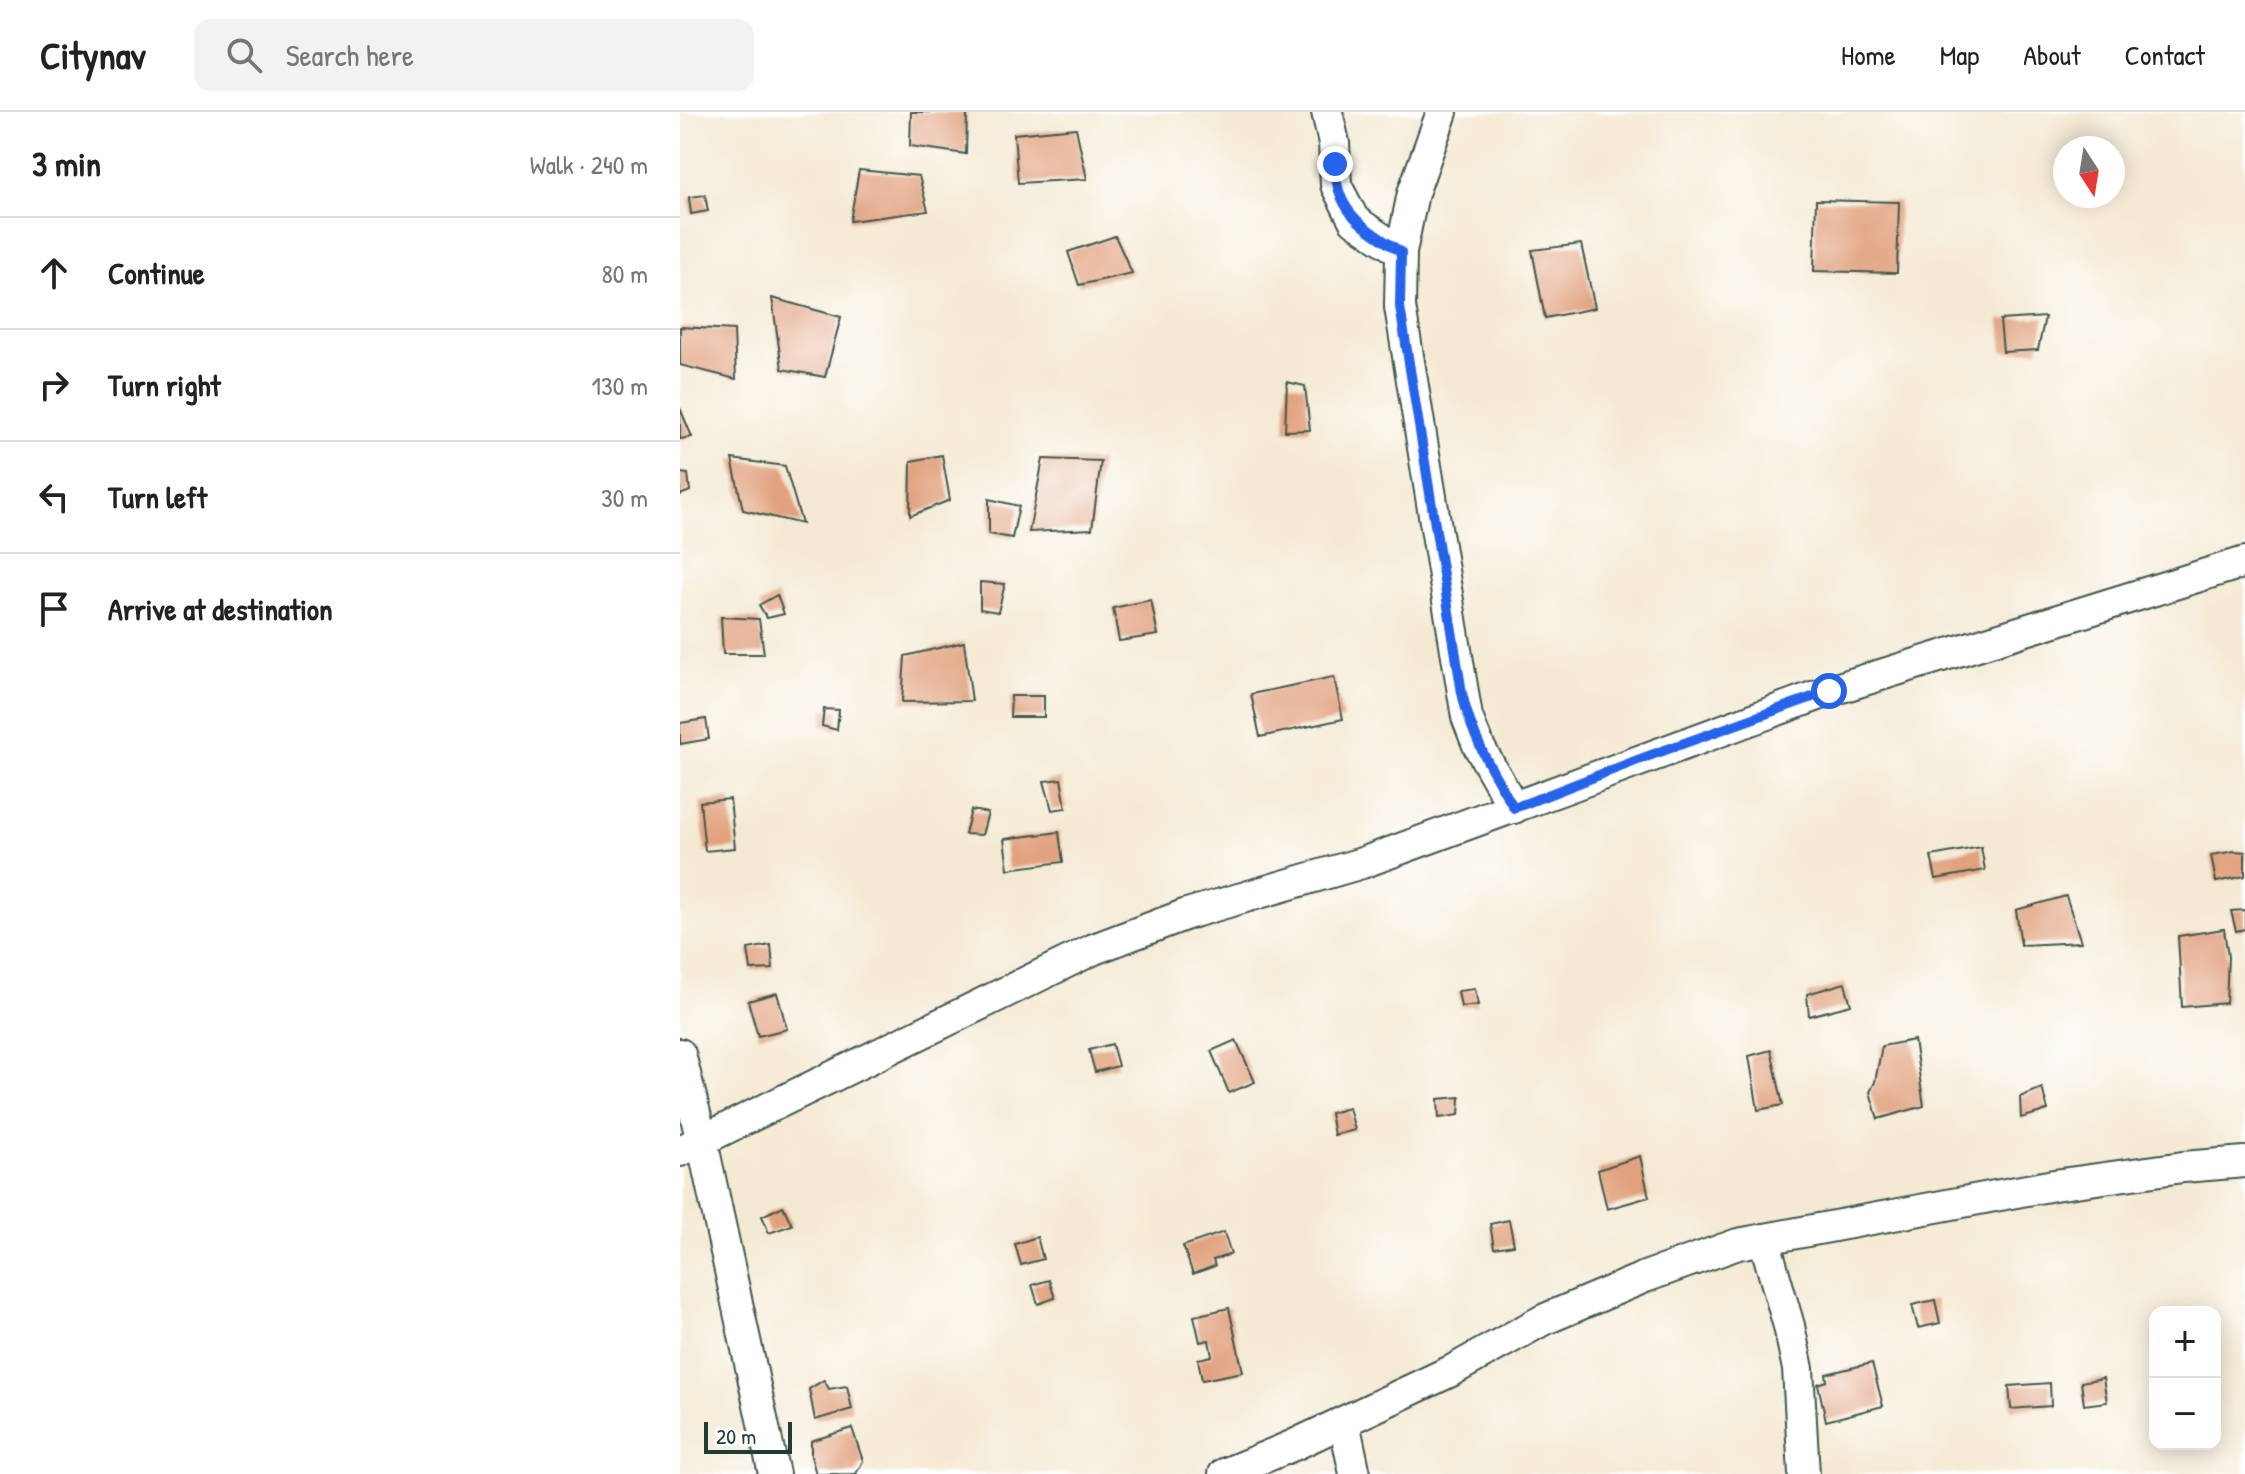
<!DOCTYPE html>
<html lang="en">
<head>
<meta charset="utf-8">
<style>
  :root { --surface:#fff; --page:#f2f2f2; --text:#222; --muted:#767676; --line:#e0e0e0 }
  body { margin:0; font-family:"Patrick Hand",sans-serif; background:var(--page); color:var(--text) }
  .controls { position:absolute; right:24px; bottom:24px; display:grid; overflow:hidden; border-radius:16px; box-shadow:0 4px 20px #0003 }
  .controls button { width:72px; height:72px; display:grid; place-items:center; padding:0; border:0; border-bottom:2px solid var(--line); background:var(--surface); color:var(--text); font:40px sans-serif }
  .compass { position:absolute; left:1373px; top:24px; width:72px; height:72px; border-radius:50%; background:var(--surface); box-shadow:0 4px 20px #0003; rotate:168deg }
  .scale { position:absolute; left:24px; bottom:20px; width:88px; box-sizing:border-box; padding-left:8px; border:4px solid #1f3d34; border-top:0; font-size:22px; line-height:28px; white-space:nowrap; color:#1f3d34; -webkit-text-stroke:6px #fff; paint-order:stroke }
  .stop { position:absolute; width:24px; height:24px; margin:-18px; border:6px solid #2563eb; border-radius:50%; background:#fff }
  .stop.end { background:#2563eb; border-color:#fff; box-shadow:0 2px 8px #0008 }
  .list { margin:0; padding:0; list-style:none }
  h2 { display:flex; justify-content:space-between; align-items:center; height:104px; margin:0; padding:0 32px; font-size:34px }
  h2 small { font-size:26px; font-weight:400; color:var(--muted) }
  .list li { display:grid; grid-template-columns:52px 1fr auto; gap:24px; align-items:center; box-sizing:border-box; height:112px; padding:0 32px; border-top:2px solid var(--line) }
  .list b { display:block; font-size:30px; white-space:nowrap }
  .list em { font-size:26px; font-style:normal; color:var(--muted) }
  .icon { flex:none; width:44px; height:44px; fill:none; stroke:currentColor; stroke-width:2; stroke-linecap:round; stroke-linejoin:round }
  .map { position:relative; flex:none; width:1565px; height:1362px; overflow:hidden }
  header { display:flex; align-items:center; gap:48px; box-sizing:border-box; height:112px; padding:0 40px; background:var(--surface); border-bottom:2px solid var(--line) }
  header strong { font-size:38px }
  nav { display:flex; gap:44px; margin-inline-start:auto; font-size:28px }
  .search { width:560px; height:72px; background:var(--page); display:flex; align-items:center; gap:20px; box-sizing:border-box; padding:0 28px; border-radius:16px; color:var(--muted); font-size:30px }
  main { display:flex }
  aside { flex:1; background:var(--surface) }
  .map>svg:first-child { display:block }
</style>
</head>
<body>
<header>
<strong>Citynav</strong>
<div class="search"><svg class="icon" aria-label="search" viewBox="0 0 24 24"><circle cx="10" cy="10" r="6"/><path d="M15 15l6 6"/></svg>Search here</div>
<nav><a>Home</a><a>Map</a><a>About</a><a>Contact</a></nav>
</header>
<main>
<aside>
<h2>3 min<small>Walk · 240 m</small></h2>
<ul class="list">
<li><svg class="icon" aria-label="ahead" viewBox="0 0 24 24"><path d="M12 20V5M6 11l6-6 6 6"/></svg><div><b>Continue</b></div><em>80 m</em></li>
<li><svg class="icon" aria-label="right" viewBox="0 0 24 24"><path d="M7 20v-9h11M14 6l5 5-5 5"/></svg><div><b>Turn right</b></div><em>130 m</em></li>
<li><svg class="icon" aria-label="left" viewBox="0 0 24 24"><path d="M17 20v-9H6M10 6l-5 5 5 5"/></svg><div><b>Turn left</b></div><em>30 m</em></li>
<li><svg class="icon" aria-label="arrive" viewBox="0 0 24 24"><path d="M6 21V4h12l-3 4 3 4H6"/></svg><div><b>Arrive at destination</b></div></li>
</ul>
</aside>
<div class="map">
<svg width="1565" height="1362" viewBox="0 0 1565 1362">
  <rect width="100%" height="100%" fill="#fff"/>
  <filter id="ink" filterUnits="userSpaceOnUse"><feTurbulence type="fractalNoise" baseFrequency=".0125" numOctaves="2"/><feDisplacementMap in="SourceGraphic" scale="16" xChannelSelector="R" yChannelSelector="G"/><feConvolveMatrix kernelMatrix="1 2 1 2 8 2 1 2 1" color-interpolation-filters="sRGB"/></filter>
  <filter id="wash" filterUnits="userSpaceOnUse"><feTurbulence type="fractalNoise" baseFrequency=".006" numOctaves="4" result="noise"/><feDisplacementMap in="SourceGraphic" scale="32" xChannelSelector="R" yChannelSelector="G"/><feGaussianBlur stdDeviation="1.8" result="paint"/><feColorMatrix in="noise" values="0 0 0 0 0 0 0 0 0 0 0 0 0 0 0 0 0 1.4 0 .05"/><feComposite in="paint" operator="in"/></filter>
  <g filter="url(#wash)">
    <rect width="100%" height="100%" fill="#f4e9d3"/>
    <g id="blocks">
      <g fill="#e1a17e">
        <polygon points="231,0 287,0 286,42 230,34"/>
        <polygon points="396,16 407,67 338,71 334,22"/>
        <polygon points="179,58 239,64 248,99 170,109"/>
        <polygon points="25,83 28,99 11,102 9,85"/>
        <polygon points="1136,88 1219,90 1217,161 1134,159"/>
        <polygon points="435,124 452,161 399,173 388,140"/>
        <polygon points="901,132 915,196 865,206 852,138"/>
        <polygon points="92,186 161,205 145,265 102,257"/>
        <polygon points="1365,205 1358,238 1323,240 1320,208"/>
        <polygon points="0,215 54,218 56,267 0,253"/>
        <polygon points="607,270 625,274 630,318 605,319"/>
        <polygon points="0,296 12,325 0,327"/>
        <polygon points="262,343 270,388 230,404 231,349"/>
        <polygon points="52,347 105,354 122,412 63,398"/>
        <polygon points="363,347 421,349 412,417 349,420"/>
        <polygon points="0,361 8,362 10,379 0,383"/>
        <polygon points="309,387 339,394 332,426 309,422"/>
        <polygon points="300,470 325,472 318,500 300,497"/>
        <polygon points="97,483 104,502 87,506 79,493"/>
        <polygon points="471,488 478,523 439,529 433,496"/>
        <polygon points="41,505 79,507 84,542 43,542"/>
        <polygon points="284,530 292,589 222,590 225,544"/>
        <polygon points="654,565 663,607 580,625 571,582"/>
        <polygon points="331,584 364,584 364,605 330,605"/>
        <polygon points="144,597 159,598 157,618 142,614"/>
        <polygon points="26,607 29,627 0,632 0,611"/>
        <polygon points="381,667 386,696 372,698 364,669"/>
        <polygon points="50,687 55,736 25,739 20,690"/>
        <polygon points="291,698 308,701 302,723 285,722"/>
        <polygon points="379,720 383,750 328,757 324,727"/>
        <polygon points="1301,735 1305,758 1256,767 1251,744"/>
        <polygon points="1555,739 1565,740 1565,764 1536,770 1531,743"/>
        <polygon points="1386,784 1401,830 1341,833 1336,798"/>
        <polygon points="1565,798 1565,817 1556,819 1551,799"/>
        <polygon points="1544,817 1548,845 1546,891 1502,895 1498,824"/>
        <polygon points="91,833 93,857 71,858 68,837"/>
        <polygon points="1165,871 1171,893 1129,904 1127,882"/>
        <polygon points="795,877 798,893 781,895 778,879"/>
        <polygon points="97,881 107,917 78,924 68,889"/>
        <polygon points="556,928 575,970 549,981 531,939"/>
        <polygon points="1234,928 1244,994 1198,1007 1190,980 1195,970 1202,934"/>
        <polygon points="432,932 438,954 415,960 409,938"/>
        <polygon points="1091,938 1103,993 1078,998 1069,944"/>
        <polygon points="1362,976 1368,998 1341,1006 1340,985"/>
        <polygon points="780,985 779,1003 759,1006 758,987"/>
        <polygon points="669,996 675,1018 654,1023 650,1001"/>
        <polygon points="960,1044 969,1085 927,1097 918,1058"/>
        <polygon points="103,1094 112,1113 89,1121 82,1104"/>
        <polygon points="829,1108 834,1133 814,1136 810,1112"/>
        <polygon points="544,1120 551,1142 533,1148 535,1154 513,1162 503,1134"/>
        <polygon points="357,1125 363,1147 341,1153 335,1132"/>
        <polygon points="369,1168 375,1186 358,1192 352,1173"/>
        <polygon points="1255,1188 1260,1211 1238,1216 1232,1193"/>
        <polygon points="549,1196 563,1260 522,1268 518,1247 532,1244 529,1228 520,1230 514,1204"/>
        <polygon points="1192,1251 1203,1294 1146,1309 1138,1272 1147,1269 1146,1262"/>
        <polygon points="1423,1266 1427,1290 1404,1293 1401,1270"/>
        <polygon points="144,1268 149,1277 167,1274 172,1297 135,1308 129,1277"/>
        <polygon points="1370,1271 1371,1294 1331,1297 1329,1274"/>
        <polygon points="172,1316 183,1349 176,1362 136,1362 131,1344 131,1329"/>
      </g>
    </g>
  </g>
  <g filter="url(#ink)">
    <use href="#blocks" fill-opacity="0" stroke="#3f574c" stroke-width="2"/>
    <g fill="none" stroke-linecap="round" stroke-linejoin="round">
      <defs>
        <g id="street">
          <polyline points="647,0 654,31 656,73 674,108 721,140"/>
          <polyline points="762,0 733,81 721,140 720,195 787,605 798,633 834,696"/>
          <polyline points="0,942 22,1029 94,1362"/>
          <polyline points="0,1039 414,837 507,802 682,751 1149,579 1565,450"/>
          <polyline points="1084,1127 1109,1214 1118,1257 1124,1362"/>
          <polyline points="664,1310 675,1362"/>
          <polyline points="544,1362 614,1333 771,1259 863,1208 965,1165 1058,1132 1374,1073 1503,1055 1565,1050"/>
        </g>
      </defs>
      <use href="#street" stroke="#3f574c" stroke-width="34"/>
      <use href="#street" stroke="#fff" stroke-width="30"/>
    </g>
  </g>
  <g fill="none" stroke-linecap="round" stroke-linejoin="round" filter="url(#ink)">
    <path stroke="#2563eb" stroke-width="10" d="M 655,52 C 656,102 683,114 721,140 L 720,195 L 782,581 C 791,624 812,659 834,696 L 963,646 L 1149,579"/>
  </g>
</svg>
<div class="controls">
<button>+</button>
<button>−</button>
</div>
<svg class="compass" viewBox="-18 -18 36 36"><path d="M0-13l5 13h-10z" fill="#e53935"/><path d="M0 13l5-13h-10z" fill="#767676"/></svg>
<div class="scale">20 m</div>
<div class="stop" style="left:1149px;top:579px"></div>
<div class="stop end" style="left:655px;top:52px"></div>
</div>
</main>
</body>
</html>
